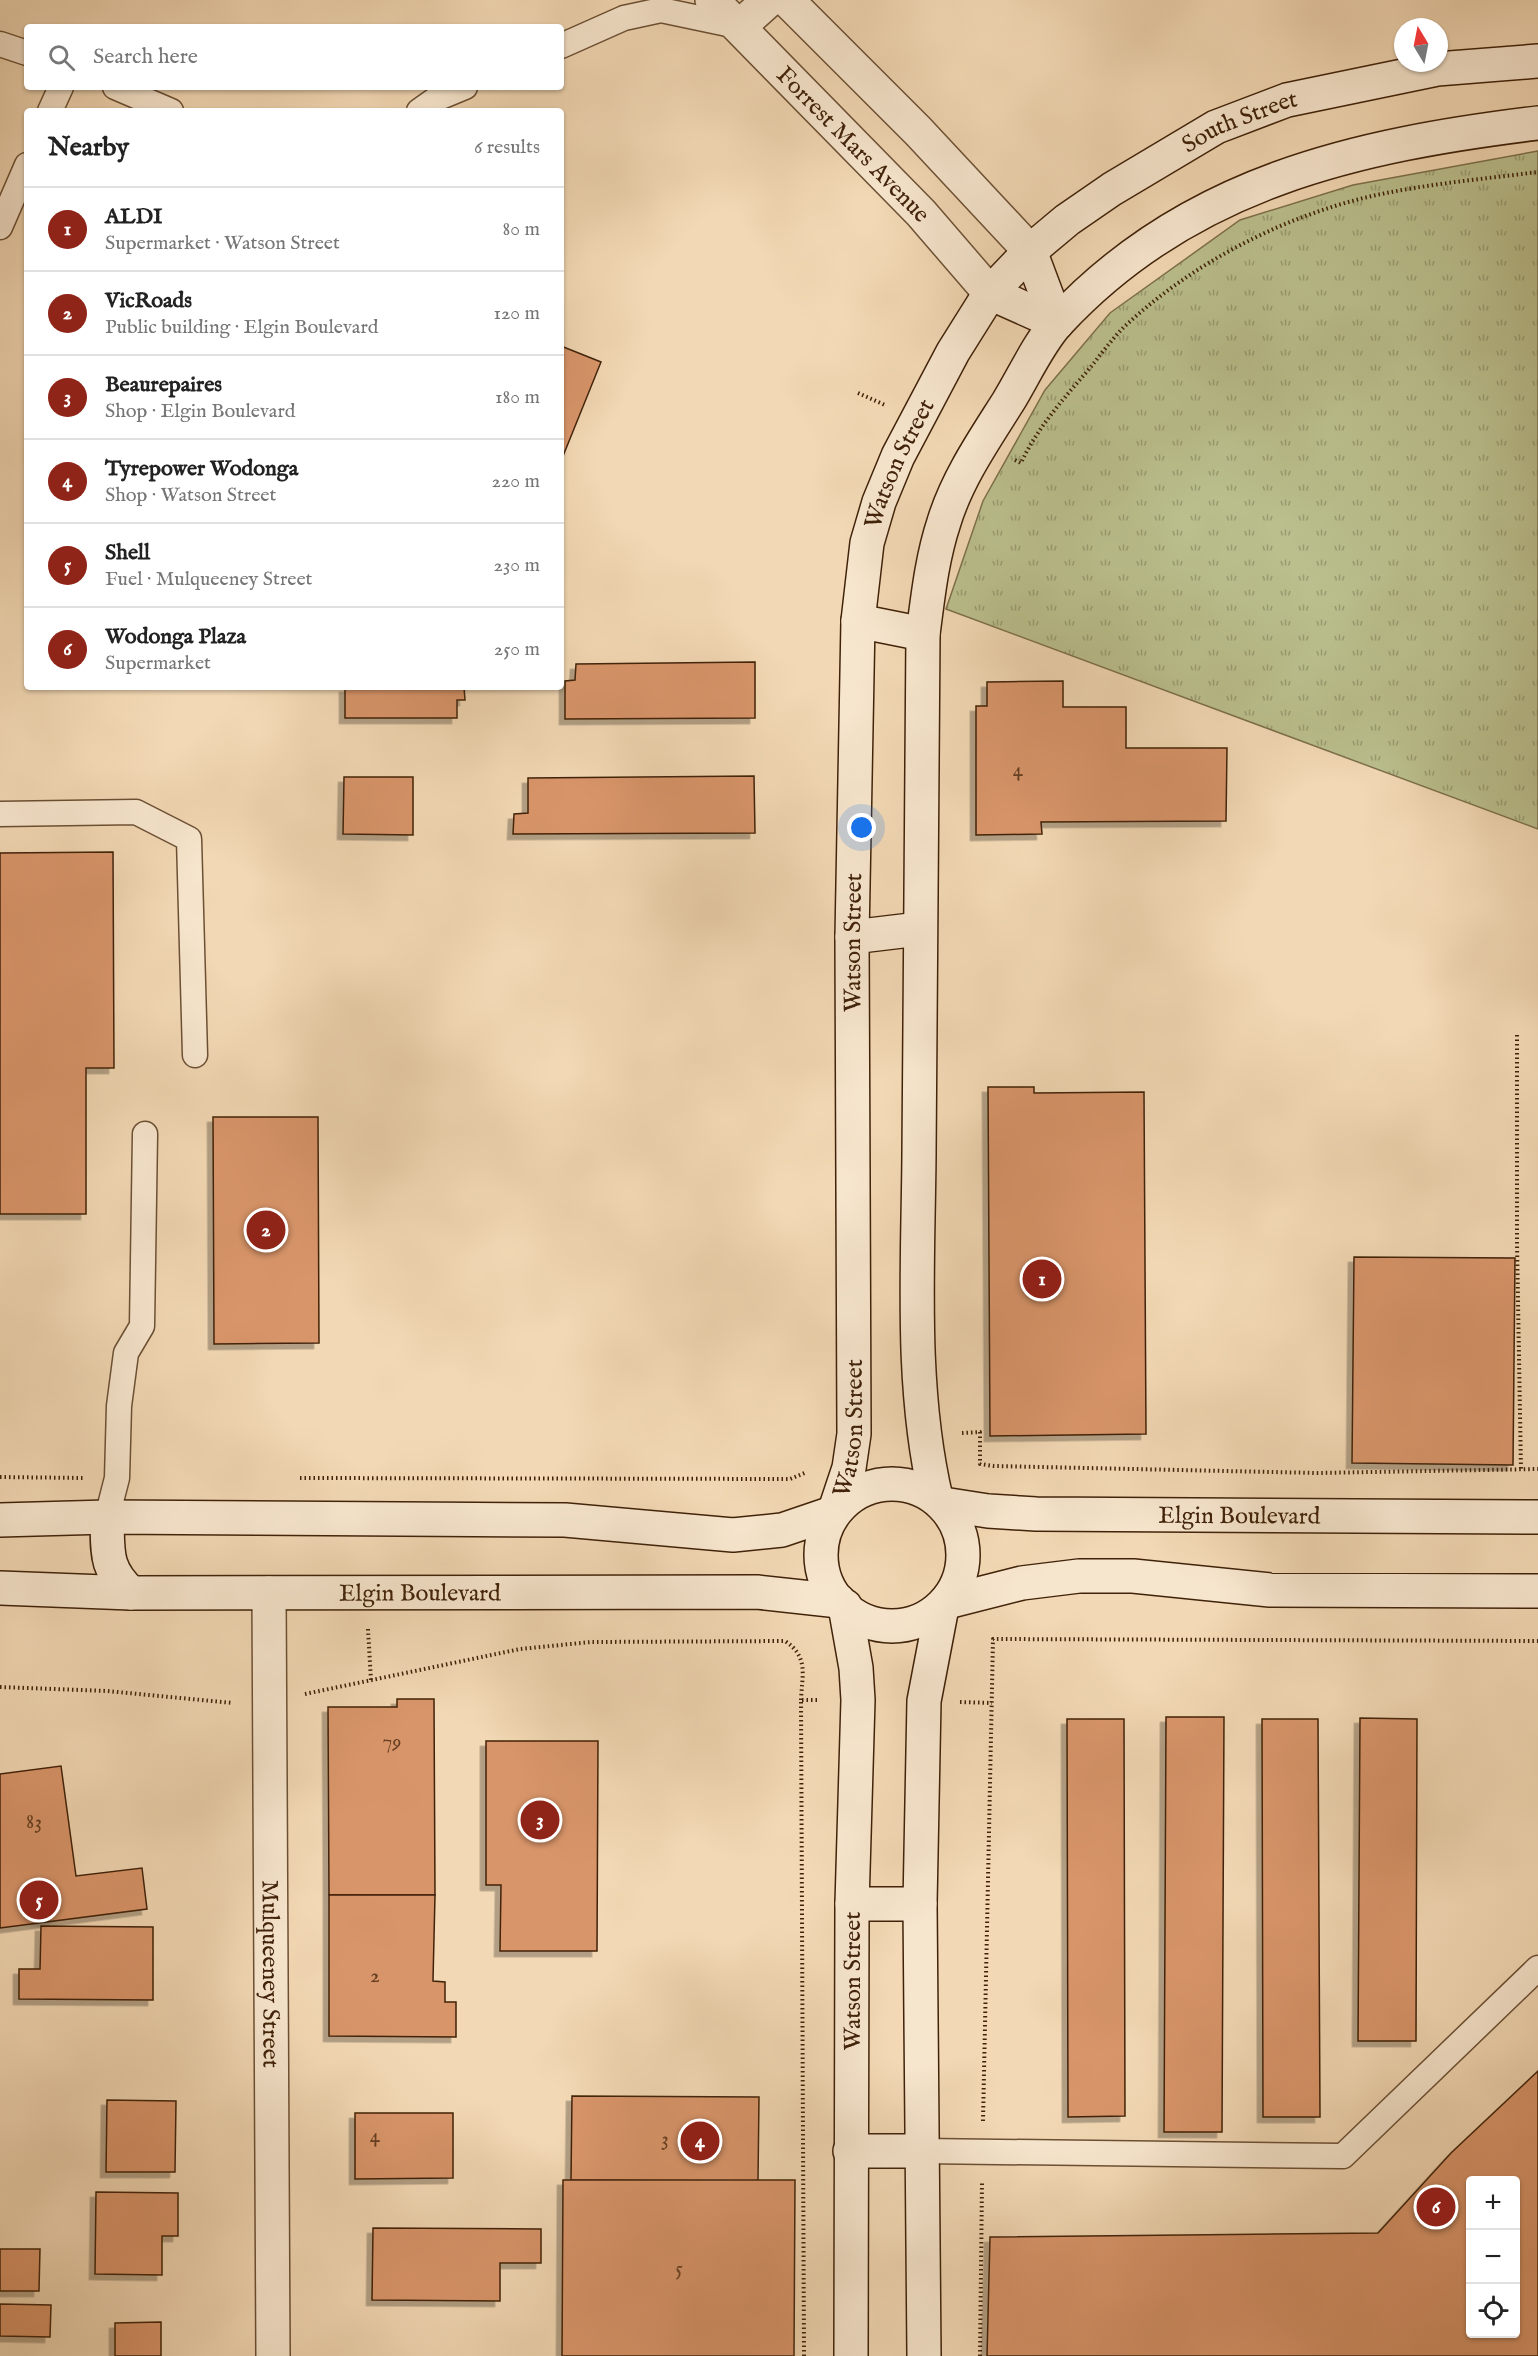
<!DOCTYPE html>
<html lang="en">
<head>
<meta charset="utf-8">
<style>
  :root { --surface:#fff; --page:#f2f2f2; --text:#222; --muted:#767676; --line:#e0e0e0; --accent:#8f2418 }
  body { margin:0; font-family:"IM FELL English",serif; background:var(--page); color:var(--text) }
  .controls { position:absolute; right:18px; bottom:18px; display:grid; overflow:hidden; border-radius:6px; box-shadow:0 2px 4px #0004 }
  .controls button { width:54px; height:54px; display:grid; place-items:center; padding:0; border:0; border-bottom:2px solid var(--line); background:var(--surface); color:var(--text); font:30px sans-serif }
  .compass { position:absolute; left:1394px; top:18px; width:54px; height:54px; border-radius:50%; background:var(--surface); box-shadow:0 2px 4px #0004; rotate:350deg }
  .you { position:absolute; left:862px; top:828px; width:21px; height:21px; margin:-15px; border:4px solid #fff; border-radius:50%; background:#1a73e8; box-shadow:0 0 0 9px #1a73e833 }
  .badge { display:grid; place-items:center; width:39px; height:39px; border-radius:50%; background:var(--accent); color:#fff; font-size:20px; font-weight:700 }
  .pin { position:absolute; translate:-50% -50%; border:3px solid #fff; box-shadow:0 2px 6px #0006 }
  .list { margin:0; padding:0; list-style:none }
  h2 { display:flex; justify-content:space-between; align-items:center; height:78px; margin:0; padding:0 24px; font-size:26px }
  h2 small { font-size:20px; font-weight:400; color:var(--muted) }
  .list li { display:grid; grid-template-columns:39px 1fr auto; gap:18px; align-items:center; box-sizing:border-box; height:84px; padding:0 24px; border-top:2px solid var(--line) }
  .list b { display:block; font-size:22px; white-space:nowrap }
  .list p { margin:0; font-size:20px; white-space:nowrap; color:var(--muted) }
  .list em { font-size:20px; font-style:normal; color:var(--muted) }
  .icon { flex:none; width:33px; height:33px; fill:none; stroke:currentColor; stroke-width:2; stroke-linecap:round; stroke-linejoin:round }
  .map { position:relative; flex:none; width:1538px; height:2356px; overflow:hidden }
  .search { position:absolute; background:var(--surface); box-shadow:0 2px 4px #0004; left:24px; top:24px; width:540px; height:66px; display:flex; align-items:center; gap:15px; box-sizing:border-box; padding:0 21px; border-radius:6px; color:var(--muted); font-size:22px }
  .panel { position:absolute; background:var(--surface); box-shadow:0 2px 4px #0004; left:24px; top:108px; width:540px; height:582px; border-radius:6px }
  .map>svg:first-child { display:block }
</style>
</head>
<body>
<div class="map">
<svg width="1538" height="2356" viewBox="0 0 1538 2356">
  <defs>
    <pattern id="grass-tufts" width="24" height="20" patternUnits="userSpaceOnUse" patternTransform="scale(1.5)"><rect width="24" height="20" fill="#babf8d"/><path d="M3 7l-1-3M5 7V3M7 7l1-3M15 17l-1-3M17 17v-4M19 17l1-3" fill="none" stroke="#999b71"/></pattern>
    <filter id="shadow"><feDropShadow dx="-5.5" dy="5.5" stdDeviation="0" flood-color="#0004"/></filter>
  </defs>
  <rect width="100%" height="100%" fill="#f2d8b4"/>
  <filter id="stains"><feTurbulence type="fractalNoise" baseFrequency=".00333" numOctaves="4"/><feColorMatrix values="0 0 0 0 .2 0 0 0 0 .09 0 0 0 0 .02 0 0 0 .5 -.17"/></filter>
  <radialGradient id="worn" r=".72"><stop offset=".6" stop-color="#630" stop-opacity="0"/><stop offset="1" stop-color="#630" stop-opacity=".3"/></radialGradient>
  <polygon fill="url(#grass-tufts)" stroke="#7d704b" stroke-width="1.5" points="1538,151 1538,829 946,609 983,501 1045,390 1110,313 1240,220 1353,185"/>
  <g fill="#d9956b" stroke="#402209" stroke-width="1.5" fill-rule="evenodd" filter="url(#shadow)">
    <polygon points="561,346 601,362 561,461"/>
    <polygon points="755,662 755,718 565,719 565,681 575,680 576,664"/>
    <polygon points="1063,681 1063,707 1126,707 1126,748 1227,748 1226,821 1041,822 1042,834 976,835 976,706 987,706 987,682"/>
    <polygon points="345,687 464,687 465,700 457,700 457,718 345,718"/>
    <polygon points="754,776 755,833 513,834 514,814 528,813 528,778"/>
    <polygon points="344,777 413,777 413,835 343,834"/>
    <polygon points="113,852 114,1068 86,1068 86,1214 0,1214 0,853"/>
    <polygon points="988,1087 1034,1087 1034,1093 1144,1092 1146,1434 990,1436"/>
    <polygon points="213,1117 318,1117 319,1343 214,1344"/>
    <polygon points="1354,1257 1515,1258 1513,1465 1352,1463"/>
    <polygon points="397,1699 434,1699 435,1895 329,1895 328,1707 397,1707"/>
    <polygon points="1166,1717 1224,1717 1222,2132 1164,2132"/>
    <polygon points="1360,1718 1417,1719 1416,2041 1358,2041"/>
    <polygon points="1067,1719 1124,1719 1125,2116 1068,2117"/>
    <polygon points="1262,1719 1318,1719 1320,2117 1263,2117"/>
    <polygon points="486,1741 598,1741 597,1951 500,1951 501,1885 486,1885"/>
    <polygon points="61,1766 76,1876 142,1868 147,1909 0,1928 0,1774"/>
    <polygon points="329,1895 435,1895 433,1981 445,1982 445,2002 456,2002 456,2037 329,2036"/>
    <polygon points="41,1926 153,1927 153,2000 19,1999 19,1969 40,1969"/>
    <path d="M 1538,2071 L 1538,2356 L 987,2356 L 990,2237 L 1378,2233 L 1451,2153 ZM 1470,2180 L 1516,2180 L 1516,2334 L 1470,2334 Z"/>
    <polygon points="572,2096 759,2097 758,2181 571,2180"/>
    <polygon points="107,2100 176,2101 175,2172 106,2172"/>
    <polygon points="355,2113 453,2113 453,2178 355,2179"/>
    <polygon points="563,2180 795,2180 794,2356 562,2356"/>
    <polygon points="96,2192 178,2193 178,2236 162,2236 162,2275 95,2274"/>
    <polygon points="373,2228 541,2229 541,2263 500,2263 500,2301 372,2300"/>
    <polygon points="0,2249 40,2249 39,2291 0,2291"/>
    <polygon points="0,2304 51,2305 50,2337 0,2336"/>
    <polygon points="161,2322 161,2356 115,2356 115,2323"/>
  </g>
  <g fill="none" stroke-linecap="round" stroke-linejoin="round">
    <defs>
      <g id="lane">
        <polyline points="0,44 27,53"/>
        <polyline points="561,46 624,18 661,10 737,26"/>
        <polyline points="115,87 171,111"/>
        <polyline points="50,111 61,87"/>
        <polyline points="419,111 436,99 465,87"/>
        <polyline points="0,227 27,165"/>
        <polyline points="0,814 136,812 189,839 195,1055"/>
        <polyline points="107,1517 117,1478 119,1406 126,1353 142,1326 145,1134"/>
        <polyline points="923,2151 1343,2156 1538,1968"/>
      </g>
      <g id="street">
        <path id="s1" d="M 712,0 L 921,213 L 990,293"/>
        <polyline points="787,0 918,131 1030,251"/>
        <polyline points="740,26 769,0"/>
        <path id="s2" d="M 269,1593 L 273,2356"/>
      </g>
      <g id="secondary">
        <polyline points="1030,251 1057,323"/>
        <polyline points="990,293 1057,323"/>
        <polyline points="858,621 923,634"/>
        <polyline points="852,937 919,929"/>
        <circle cx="892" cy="1555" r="71"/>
        <path d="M 936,1498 C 910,1387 918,1269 919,1155 C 920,981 921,807 923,634 C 928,596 932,558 944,522 C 957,479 984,440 1008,402 C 1023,378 1039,342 1058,322 C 1188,182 1357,145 1538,123"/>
        <path id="s3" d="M 943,1504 L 988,1511 L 1036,1514 L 1538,1517"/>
        <path id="s4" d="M 835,1510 L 849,1468 L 854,1434 L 852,937 L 858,621 L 867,543 L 879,502 L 898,456 L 953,352 L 990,293 L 1030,251 L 1067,220 L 1112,189 L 1216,127 L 1287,100 L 1437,69 L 1538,61"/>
        <path d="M 107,1517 C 108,1551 104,1568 131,1593"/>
        <polyline points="0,1520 107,1517 565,1520 733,1535 782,1530 832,1513"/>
        <path id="s5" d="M 0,1588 L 131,1593 L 757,1592 L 839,1601"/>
        <polyline points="947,1602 1022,1583 1079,1576 1133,1576 1270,1590 1538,1591"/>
        <polyline points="845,1606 856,1668 858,1700 852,1904 851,2356"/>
        <polyline points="852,1904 920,1904"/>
        <polyline points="850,2151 923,2151"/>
        <polyline points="924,2356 920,1904 924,1701 942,1607"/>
      </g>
    </defs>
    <use href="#lane" stroke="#6c5034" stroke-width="27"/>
    <use href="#street" stroke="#6c5034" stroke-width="36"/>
    <use href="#secondary" stroke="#402209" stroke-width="36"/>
    <g stroke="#402209" stroke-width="4" stroke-dasharray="1.5 3" stroke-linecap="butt">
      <polyline points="858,393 885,405"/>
      <path d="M 1015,460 L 1021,463 C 1037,428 1065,397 1090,368 C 1101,354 1112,339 1125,326 C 1193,263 1281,217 1372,196 C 1426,184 1483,179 1538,172"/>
      <polyline points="1517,1035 1517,1244 1521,1470"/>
      <polyline points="962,1433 980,1432 980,1464 994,1466 1318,1473 1538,1469"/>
      <polyline points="0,1477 83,1478"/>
      <polyline points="300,1478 790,1479 807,1472"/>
      <polyline points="368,1629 371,1681"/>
      <polyline points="0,1687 107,1691 233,1703"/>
      <path d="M 305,1694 L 520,1649 L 591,1642 L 785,1641 C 809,1657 802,1675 801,1700"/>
      <polyline points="960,1702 992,1703"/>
      <polyline points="983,2121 993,1639 1538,1641"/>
      <polyline points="804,2356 801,1700 820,1700"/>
      <polyline points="980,2356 982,2183"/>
    </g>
    <use href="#lane" stroke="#f7e6ce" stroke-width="24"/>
    <use href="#street" stroke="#f7e6ce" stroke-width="33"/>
    <use href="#secondary" stroke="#f7e6ce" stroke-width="33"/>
  </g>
  <g text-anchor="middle" stroke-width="4.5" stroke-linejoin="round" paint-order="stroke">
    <g font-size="21" fill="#663f22">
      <text x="1018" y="776">4</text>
      <text x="392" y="1748">79</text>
      <text x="34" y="1828">83</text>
      <text x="375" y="1982">2</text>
      <text x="375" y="2142">4</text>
      <text x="665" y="2145">3</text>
      <text x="679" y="2275">5</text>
    </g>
    <g font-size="24" fill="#402209" stroke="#f7e6ce">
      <text dy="8" stroke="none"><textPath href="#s4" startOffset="1556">South Street</textPath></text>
      <text dy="8" stroke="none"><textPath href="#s1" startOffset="202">Forrest Mars Avenue</textPath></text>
      <text dy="8" stroke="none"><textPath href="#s4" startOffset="1056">Watson Street</textPath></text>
      <text dy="8" stroke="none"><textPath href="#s4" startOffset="570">Watson Street</textPath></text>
      <text dy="8" stroke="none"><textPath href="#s4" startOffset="84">Watson Street</textPath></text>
      <text dy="8" stroke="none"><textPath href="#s3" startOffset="297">Elgin Boulevard</textPath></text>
      <text dy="8" stroke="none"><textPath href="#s5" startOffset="420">Elgin Boulevard</textPath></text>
      <text dy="8" stroke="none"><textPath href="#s2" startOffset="381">Mulqueeney Street</textPath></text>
      <text transform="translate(852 1981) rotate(-90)" y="8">Watson Street</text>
    </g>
  </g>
  <rect width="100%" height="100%" filter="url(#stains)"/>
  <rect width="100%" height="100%" fill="url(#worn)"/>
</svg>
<div class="controls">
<button>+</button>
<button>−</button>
<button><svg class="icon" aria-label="locate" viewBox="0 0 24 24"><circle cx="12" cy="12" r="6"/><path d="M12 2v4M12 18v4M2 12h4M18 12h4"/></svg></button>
</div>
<svg class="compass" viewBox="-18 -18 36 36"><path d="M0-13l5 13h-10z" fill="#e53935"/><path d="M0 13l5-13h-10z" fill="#767676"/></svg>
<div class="you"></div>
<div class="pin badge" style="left:1042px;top:1279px">1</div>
<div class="pin badge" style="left:266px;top:1230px">2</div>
<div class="pin badge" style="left:540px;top:1820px">3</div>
<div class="pin badge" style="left:700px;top:2141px">4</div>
<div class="pin badge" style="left:39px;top:1900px">5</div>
<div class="pin badge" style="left:1436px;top:2207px">6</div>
<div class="search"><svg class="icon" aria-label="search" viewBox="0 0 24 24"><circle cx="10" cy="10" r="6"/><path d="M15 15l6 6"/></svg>Search here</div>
<section class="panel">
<h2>Nearby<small>6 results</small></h2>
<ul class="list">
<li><span class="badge">1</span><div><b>ALDI</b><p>Supermarket · Watson Street</p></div><em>80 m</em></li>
<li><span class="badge">2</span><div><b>VicRoads</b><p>Public building · Elgin Boulevard</p></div><em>120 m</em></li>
<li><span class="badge">3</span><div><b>Beaurepaires</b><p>Shop · Elgin Boulevard</p></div><em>180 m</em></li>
<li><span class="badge">4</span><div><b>Tyrepower Wodonga</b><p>Shop · Watson Street</p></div><em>220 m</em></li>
<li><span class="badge">5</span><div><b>Shell</b><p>Fuel · Mulqueeney Street</p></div><em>230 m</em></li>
<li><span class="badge">6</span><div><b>Wodonga Plaza</b><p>Supermarket</p></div><em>250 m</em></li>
</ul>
</section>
</div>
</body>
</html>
